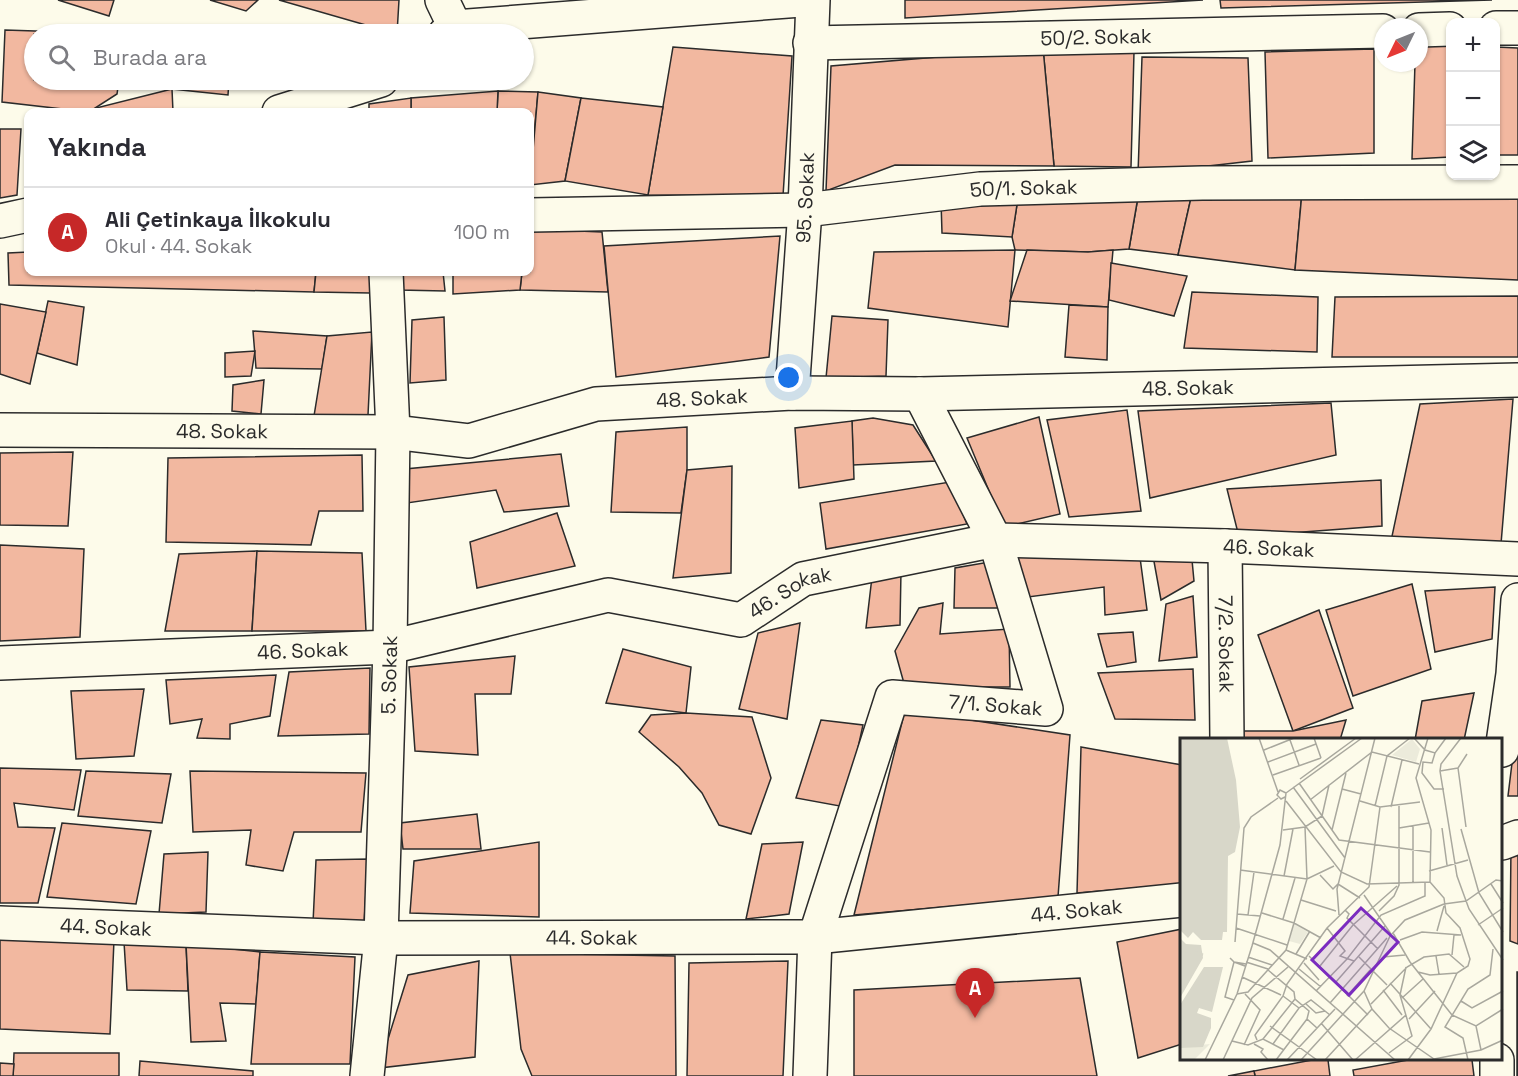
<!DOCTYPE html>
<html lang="tr">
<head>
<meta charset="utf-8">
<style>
  :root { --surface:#fff; --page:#f7f7f7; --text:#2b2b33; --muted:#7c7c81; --line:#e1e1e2; --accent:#c62828 }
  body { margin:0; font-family:"Space Grotesk",sans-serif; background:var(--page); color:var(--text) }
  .controls { position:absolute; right:18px; top:18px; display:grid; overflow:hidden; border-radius:12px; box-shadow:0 2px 4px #0004 }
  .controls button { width:54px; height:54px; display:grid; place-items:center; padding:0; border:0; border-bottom:2px solid var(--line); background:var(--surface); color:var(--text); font:30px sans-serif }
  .compass { position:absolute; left:1374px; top:18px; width:54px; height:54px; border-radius:50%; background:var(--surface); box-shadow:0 2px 4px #0004; rotate:227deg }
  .you { position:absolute; left:789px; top:378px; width:21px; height:21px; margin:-15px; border:4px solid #fff; border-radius:50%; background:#1a73e8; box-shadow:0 0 0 9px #1a73e833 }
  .badge { display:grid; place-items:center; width:39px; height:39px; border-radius:50%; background:var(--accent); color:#fff; font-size:20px; font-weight:700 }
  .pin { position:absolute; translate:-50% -50px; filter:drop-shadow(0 2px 3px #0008) }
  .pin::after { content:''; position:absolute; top:32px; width:21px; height:18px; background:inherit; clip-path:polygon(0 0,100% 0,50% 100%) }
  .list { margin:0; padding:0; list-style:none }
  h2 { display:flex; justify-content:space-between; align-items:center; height:78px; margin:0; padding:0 24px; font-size:26px }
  h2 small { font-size:20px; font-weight:400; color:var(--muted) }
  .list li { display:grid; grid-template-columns:39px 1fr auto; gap:18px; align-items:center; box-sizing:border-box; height:90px; padding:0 24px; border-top:2px solid var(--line) }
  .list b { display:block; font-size:22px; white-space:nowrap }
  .list p { margin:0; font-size:20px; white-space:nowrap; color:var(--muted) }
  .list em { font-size:20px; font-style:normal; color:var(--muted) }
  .icon { flex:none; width:33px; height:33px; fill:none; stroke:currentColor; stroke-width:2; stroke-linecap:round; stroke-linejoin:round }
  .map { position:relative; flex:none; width:1518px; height:1076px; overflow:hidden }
  .search { position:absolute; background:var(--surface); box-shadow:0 2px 4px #0004; left:24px; top:24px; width:510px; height:66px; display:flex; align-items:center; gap:15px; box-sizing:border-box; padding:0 21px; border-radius:33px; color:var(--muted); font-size:22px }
  .panel { position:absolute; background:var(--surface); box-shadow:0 2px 4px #0004; left:24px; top:108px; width:510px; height:168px; border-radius:12px }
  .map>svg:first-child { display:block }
</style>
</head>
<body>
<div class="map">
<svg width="1518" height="1076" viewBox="0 0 1518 1076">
  <rect width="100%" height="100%" fill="#fdfbea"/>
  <g fill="#f2b8a0" stroke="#2b2b2b" stroke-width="1.5">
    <polygon points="58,0 114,0 109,16"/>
    <polygon points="210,0 258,0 246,11"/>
    <polygon points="279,0 399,0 397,34"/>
    <polygon points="905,0 1203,0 905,18"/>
    <polygon points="1220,0 1492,0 1221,8"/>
    <polygon points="5,30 126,34 34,34 34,80 119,80 117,94 89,112 2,102"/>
    <polygon points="1419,45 1450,46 1450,157 1412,159 1415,63 1419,63"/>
    <polygon points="673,47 792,56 783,196 648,195"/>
    <polygon points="1496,47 1518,48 1518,155 1496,155"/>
    <polygon points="1043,48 1134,52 1131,167 1054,166"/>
    <polygon points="1043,48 1054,166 895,165 826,191 831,66"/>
    <polygon points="1374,49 1374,153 1268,158 1265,52"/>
    <polygon points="1142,57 1248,58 1252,161 1138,174"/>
    <polygon points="170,80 229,80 228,95 172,89"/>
    <polygon points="172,89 173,112 96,112 96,108"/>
    <polygon points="498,91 538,92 530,183 530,112 497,112"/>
    <polygon points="498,91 497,112 411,112 411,98"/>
    <polygon points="538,92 581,98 565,181 530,185"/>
    <polygon points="411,98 411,112 369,112 369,104"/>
    <polygon points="581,98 663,107 648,195 565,181"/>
    <polygon points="0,129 21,129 17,195 0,198"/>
    <polygon points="1193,189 1178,255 1129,249 1138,197"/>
    <polygon points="1193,189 1302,192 1295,270 1178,255"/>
    <polygon points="1302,192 1518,195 1518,280 1295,270"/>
    <polygon points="1138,197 1129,249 1088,252 1015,250 1012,237 1018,198"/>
    <polygon points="1018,198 1012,237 942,233 941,201"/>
    <polygon points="530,229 602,232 608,292 520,290 522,272 530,272"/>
    <polygon points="780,236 769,357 616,377 604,246"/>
    <polygon points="1015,250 1008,327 868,308 874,252"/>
    <polygon points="1027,250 1088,252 1113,250 1108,307 1010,301"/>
    <polygon points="28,252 28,272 316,272 314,292 9,285 8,253"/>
    <polygon points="1111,263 1187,276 1174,316 1109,300"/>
    <polygon points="316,272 371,272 370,293 314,292"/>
    <polygon points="401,272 443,272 445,291 399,290"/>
    <polygon points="453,272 522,272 520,290 453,294"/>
    <polygon points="1192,292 1318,297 1317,352 1184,348"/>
    <polygon points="1518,296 1518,357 1332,357 1335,297"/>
    <polygon points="48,301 84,307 77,365 37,353"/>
    <polygon points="0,304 46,312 30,384 0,374"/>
    <polygon points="1069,305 1108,307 1107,360 1065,357"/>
    <polygon points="832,316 888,320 886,376 826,378"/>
    <polygon points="444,317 446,380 410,383 412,320"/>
    <polygon points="253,331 327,336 322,369 256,368"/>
    <polygon points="372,332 368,415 314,416 327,336"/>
    <polygon points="255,351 251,376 225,377 225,353"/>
    <polygon points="264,380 261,414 232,411 233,385"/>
    <polygon points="1513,399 1501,544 1391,541 1420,404"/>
    <polygon points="1331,403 1336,455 1150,498 1138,411"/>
    <polygon points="1127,410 1141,511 1069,517 1047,420"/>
    <polygon points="1039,417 1060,514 1004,527 967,438"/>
    <polygon points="873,418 913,425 936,461 853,465 852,421"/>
    <polygon points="852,421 854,479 799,488 795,428"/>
    <polygon points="687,427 687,470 681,513 611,512 616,432"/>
    <polygon points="73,452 68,526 0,525 0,453"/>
    <polygon points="561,454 569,506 504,512 496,490 407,503 405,469"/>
    <polygon points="362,455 363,511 319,511 311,545 166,542 168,458"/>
    <polygon points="732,466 731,573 673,578 687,470"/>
    <polygon points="1381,480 1382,526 1239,537 1227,489"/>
    <polygon points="950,482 967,524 826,549 820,503"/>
    <polygon points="557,513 575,566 477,588 470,542"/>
    <polygon points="0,545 84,549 80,637 0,641"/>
    <polygon points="1139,550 1147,610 1105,615 1104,587 1028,597 1016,556"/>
    <polygon points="257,551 252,631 165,631 179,554"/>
    <polygon points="257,551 362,553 366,631 252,631"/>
    <polygon points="1153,556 1192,560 1194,581 1161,600"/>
    <polygon points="995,561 1007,608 954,608 955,568"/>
    <polygon points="901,571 900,625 866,628 872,577"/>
    <polygon points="1412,584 1431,669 1353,696 1326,610"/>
    <polygon points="1495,587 1492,639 1435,652 1425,591"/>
    <polygon points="1193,596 1197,657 1159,661 1166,604"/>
    <polygon points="943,603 940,634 1009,629 1010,687 905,687 895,651 919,608"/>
    <polygon points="1319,610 1353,708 1293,731 1258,635"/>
    <polygon points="800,623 787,719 739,709 758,633"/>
    <polygon points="1133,632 1136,662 1107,667 1098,634"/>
    <polygon points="623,649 691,667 686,713 606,703"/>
    <polygon points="515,656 511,694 475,694 478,755 415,751 409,667"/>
    <polygon points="370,668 369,734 278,736 289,672"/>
    <polygon points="1193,669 1195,720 1115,719 1098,673"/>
    <polygon points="276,675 270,716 230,724 230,739 197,738 202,719 170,724 166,680"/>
    <polygon points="144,689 134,756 76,759 71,691"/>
    <polygon points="1474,693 1464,740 1415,740 1422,701"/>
    <polygon points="905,710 1070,735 1058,897 854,915"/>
    <polygon points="686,713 752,717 771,778 751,834 719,825 702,793 679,767 639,732 651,715"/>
    <polygon points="1518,714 1518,796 1508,796"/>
    <polygon points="821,720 863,725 845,807 796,798"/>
    <polygon points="1346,720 1340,740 1234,740 1234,731 1293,731"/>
    <polygon points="1081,747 1182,765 1182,884 1077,893"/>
    <polygon points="0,768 81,770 74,810 14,803 18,827 55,828 38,903 0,903"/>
    <polygon points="86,771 171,774 162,823 78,816"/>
    <polygon points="190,771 366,773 361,832 294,832 283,871 246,865 251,830 193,832"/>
    <polygon points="477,814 481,849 403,849 400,823"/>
    <polygon points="62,823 151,831 136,904 47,897"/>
    <polygon points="539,842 539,917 410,913 414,861"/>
    <polygon points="803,842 789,914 746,919 762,844"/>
    <polygon points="1518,844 1518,944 1510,941 1511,846"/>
    <polygon points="208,852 206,912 159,914 164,854"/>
    <polygon points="368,859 364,924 313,923 316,860"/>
    <polygon points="1182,929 1182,1044 1138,1058 1117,942"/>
    <polygon points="0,940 114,940 110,1034 0,1029"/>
    <polygon points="124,942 186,944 188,991 127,990"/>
    <polygon points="186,944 260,952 256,1004 220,1003 226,1041 191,1042"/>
    <polygon points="260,952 355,957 350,1064 251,1064"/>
    <polygon points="510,953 675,956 676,1076 532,1076 521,1049"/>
    <polygon points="479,961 475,1057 379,1068 408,975"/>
    <polygon points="788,961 783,1076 687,1076 689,963"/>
    <rect x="1517" y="972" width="1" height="104"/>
    <polygon points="1080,978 1097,1076 854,1076 854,990"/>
    <polygon points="14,1053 119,1053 119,1076 13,1076"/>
    <polygon points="1312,1060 1328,1060 1330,1076 1255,1076 1254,1071"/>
    <polygon points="1408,1060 1472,1060 1474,1076 1354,1076 1353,1070"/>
    <polygon points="140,1061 253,1071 253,1076 139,1076"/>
    <polygon points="0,1063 14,1064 13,1076 0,1076"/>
    <polygon points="1254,1071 1255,1076 1228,1076"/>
  </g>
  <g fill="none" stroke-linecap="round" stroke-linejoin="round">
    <defs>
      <g id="minor">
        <polyline points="442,0 455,27"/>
        <polyline points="1496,28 1518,28"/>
        <polyline points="1419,30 1450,29"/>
        <polyline points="445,34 455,27 801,0"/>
        <path id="s1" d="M 810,43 L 1383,31"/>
        <polyline points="279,112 381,80"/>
        <path id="s2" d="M 530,215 L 805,210 L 980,189 L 1202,183 L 1518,182"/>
        <polyline points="0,221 28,215"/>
        <path id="s3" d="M 792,393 L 805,210 L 813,0"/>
        <path id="s4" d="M 0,430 L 393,432 L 469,441 L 596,404 L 792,393 L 920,394 L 1518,380"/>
        <path id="s5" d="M 1225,546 L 1227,740"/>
        <path id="s6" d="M 0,663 L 390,647 L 608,595 L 741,620 L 803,579 L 995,540 L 1225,546 L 1518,559"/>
        <polyline points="1502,750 1513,674 1518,600"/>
        <polyline points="1502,843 1518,837"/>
        <path id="s7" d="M 0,923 L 381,938 L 815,937 L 1182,900"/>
        <path id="s8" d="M 367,1076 L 381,938 L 390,647 L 393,432 L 386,272"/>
        <path id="s9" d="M 810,1076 L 815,937 L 892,697 L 1046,709 L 995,540 L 920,394"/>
        <polyline points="1497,1076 1497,1060"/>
      </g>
    </defs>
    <use href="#minor" stroke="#2b2b2b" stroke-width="36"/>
    <use href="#minor" stroke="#fdfbea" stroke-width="33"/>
  </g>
  <g text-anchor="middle" stroke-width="4.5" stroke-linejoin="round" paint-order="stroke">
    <g font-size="20" fill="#2b2b2b" stroke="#fdfbea">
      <text dy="7" stroke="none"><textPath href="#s1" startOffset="286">50/2. Sokak</textPath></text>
      <text dy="7" stroke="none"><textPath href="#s2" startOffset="495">50/1. Sokak</textPath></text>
      <text dy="7" stroke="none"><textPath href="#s3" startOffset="196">95. Sokak</textPath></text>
      <text dy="7" stroke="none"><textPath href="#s4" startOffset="1194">48. Sokak</textPath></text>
      <text dy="7" stroke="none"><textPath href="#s4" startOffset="708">48. Sokak</textPath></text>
      <text dy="7" stroke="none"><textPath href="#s4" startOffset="222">48. Sokak</textPath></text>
      <text dy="7" stroke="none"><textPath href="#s6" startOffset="1294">46. Sokak</textPath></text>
      <text dy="7" stroke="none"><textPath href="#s6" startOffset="807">46. Sokak</textPath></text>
      <text dy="7" stroke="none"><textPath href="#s5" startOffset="98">7/2. Sokak</textPath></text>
      <text dy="7" stroke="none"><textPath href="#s6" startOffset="303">46. Sokak</textPath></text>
      <text dy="7" stroke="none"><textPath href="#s8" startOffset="402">5. Sokak</textPath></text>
      <text dy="7" stroke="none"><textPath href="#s9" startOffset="495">7/1. Sokak</textPath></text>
      <text dy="7" stroke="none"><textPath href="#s7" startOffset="1078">44. Sokak</textPath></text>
      <text dy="7" stroke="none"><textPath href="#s7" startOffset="106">44. Sokak</textPath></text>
      <text dy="7" stroke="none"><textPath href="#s7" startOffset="592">44. Sokak</textPath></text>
    </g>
  </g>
  <g transform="translate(1180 738)">
    <rect width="322" height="322" fill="#fdfbea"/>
    <path d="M 232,1 L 240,11 L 236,24 L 212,17 ZM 114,186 L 128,194 L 120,206 L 109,203 ZM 30,306 L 14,322 L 0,322 L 1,309 Z" fill="#ecebdb"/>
    <path d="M 0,0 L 47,0 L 56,42 L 60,89 L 55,114 L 48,118 L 47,194 L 43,194 L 42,202 L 21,202 L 13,194 L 8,200 L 0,192 ZM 0,200 L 6,206 L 21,207 L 23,220 L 0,260 ZM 24,229 L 43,229 L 32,274 L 19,270 L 17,275 L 31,280 L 31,290 L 23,309 L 0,310 L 0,267 Z" fill="#d8d7c9"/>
    <path fill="none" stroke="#d8d7c9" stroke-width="3" d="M 0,211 L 23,217"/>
    <path fill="none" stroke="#a9a89e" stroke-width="1.5" d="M 79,0 L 98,54M 134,0 L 141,20M 234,0 L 245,12 L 255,15 L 266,0M 248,0 L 236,40 L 251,92 L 250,144M 281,0 L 261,26 L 260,33 L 277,138 L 289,171 L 323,222M 110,2 L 119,27M 84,12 L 114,0M 255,15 L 252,25 L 243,24 L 242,35 L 254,51 L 264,51M 88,24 L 136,6M 260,33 L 278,30M 93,37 L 141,20M 120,41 L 176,0M 119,45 L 159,102 L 250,114M 113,49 L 165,120M 162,51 L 181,56M 106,55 L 182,0M 105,59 L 101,61 L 97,57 L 100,52 L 106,55M 130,62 L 192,14 L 239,26M 106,63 L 161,134 L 187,146 L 250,144M 180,63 L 200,69 L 240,64M 195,68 L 207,18 L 230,0M 211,69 L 222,22M 142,78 L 149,47M 233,88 L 233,145M 286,89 L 278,30 L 287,16M 219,90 L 249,85M 262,90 L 267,127M 281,91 L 299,155 L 323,194M 103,92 L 125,89 L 142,78M 152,92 L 166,35M 60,132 L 127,141 L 154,128M 249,133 L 288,122M 140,137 L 153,151 L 158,146 L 180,160M 104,138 L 113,91M 311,146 L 323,165M 184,157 L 211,196M 121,162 L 156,173M 264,166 L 286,163 L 316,142 L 323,143M 165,172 L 169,176 L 167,180 L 198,211M 199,173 L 214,158 L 219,147 L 219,68M 82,175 L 114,185 L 141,200M 57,176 L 80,178M 68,177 L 74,134M 159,177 L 157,151 L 195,0M 103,181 L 115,140M 298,187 L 323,170M 56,190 L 107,207M 147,190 L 165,213 L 160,218 L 174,223M 257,193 L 264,168M 213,195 L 230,224 L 272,277M 212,196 L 225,182 L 264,166M 220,202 L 242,194 L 281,197M 55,204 L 64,90 L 71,79 L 98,60M 73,205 L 90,212 L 215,322M 106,212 L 127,221M 116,216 L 130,193M 272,217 L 274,197M 129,218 L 188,277M 256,218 L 259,236M 68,219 L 92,227M 179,219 L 207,247M 203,219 L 225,217M 50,220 L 54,224 L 45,259 L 54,262M 66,224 L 88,231M 124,225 L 139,242M 65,228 L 54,224 L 66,226M 140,228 L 173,187 L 217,148M 119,231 L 141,249M 88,232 L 114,254 L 115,261 L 129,273 L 127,281 L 137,290M 238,234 L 250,237 L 277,235M 62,239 L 101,257M 155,245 L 205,188M 210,245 L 251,291M 203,252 L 222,277M 136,253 L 167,221 L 201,177 L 245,158 L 245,145M 184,253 L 192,271 L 209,290 L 254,321 L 301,312 L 323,302M 57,256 L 68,254 L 106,212 L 127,141 L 125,89M 103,258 L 119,270M 167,258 L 191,231M 222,260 L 243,241M 281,263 L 292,270 L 323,253M 150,265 L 207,200M 126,266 L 136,275 L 145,273M 191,266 L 227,229 L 244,219 L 269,216 L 284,229M 272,277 L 296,288 L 323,271M 229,281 L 255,253M 141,285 L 173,322M 90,288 L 137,322M 296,288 L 301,312M 83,301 L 115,261M 77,302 L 75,297 L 103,258 L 107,246 L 147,190 L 189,149 L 200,69M 52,303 L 68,307 L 83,301 L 104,312M 74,306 L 83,311 L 81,314 L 88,322M 93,306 L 119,270 L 131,262 L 150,277M 64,307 L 80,272 L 65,256M 209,315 L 232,298 L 220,257 L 226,229M 25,322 L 57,256 L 72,208 L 100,107 L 106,55M 43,322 L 72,260 L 108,229M 96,322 L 127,281M 107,322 L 155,271M 121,322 L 184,253 L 211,196M 145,322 L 192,271M 175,322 L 226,277M 228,322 L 251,291 L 277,235 L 288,228 L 290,221 L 280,190 L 266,175 L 264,160 L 250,144M 288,322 L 283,300 L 265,289 L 288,251 L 310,237 L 313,211"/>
    <path fill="#7b2cbf" fill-opacity="0.15" stroke="#7b2cbf" stroke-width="3" d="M 181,170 L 218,204 L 169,257 L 132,222 Z"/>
    <rect width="322" height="322" fill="none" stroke="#2b2b2b" stroke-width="3"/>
  </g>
</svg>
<div class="controls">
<button>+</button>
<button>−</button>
<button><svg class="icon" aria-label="layers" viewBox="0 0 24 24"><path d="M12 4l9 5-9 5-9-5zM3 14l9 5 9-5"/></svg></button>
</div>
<svg class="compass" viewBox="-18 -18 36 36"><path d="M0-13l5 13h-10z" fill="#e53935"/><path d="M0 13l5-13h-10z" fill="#7c7c81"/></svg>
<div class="you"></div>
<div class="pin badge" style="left:975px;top:1018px">A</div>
<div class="search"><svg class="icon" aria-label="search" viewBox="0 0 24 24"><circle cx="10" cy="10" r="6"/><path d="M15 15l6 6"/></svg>Burada ara</div>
<section class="panel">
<h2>Yakında<small></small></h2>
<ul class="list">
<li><span class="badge">A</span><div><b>Ali Çetinkaya İlkokulu</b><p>Okul · 44. Sokak</p></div><em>100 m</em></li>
</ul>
</section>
</div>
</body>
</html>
